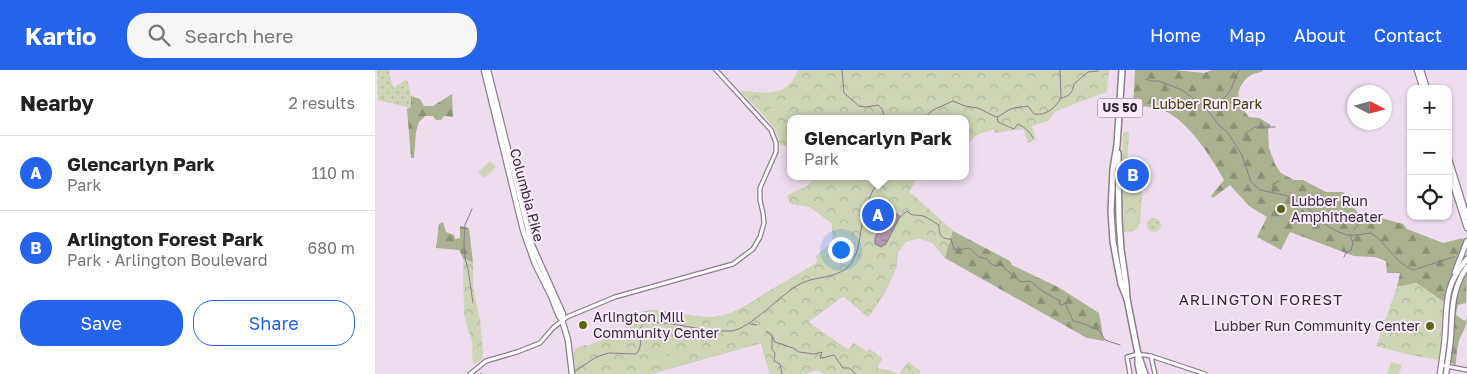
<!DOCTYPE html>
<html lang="en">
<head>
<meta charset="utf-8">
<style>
  :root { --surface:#fff; --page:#f6f6f6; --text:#222; --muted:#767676; --line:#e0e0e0; --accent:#2563eb }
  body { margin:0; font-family:"Golos Text",sans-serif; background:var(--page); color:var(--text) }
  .controls { position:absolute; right:15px; top:15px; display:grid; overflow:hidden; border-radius:10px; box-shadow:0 1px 4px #0004 }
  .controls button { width:45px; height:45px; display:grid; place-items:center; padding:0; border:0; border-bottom:1px solid var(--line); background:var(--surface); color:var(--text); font:25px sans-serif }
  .compass { position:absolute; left:972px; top:15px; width:45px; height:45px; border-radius:50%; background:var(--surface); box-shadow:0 1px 4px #0004; rotate:96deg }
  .you { position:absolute; left:465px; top:179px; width:18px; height:18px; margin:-12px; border:4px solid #fff; border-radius:50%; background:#1a73e8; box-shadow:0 0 0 8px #1a73e833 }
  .badge { display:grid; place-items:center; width:32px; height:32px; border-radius:50%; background:var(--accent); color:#fff; font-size:16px; font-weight:700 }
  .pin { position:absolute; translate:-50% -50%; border:2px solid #fff; box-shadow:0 1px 5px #0006 }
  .popup { position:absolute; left:412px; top:45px; width:182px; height:65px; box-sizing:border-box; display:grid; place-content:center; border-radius:10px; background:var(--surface); filter:drop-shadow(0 1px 4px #0005); font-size:16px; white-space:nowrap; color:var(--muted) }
  .popup b { font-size:19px; color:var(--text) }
  .popup::after { content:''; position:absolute; left:50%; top:100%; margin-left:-10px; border:10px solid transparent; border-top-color:var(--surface) }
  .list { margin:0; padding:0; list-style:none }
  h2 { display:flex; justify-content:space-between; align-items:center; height:65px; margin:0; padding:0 20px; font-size:21px }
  h2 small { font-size:16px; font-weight:400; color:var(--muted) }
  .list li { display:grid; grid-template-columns:32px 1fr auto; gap:15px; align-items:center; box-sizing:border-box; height:75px; padding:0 20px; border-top:1px solid var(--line) }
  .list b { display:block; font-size:19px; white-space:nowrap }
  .list p { margin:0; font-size:16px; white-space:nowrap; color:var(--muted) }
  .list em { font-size:16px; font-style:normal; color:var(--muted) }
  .actions { display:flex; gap:10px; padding:15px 20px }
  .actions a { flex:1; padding:11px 0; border:1px solid var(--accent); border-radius:20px; text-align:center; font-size:18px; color:var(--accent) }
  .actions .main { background:var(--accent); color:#fff }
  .icon { flex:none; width:28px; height:28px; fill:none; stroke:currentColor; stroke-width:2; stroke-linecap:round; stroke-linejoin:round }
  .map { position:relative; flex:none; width:1092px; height:304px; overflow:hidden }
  header { display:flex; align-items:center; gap:30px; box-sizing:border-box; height:70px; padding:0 25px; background:var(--accent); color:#fff }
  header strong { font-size:24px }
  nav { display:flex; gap:28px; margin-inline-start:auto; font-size:18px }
  .search { width:350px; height:45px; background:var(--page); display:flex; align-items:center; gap:12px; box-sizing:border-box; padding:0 18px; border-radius:20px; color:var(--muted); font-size:19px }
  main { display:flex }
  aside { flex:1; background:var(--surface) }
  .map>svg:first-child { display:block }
</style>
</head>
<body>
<header>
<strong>Kartio</strong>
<div class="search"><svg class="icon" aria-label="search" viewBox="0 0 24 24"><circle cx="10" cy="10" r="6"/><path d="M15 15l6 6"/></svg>Search here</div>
<nav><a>Home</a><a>Map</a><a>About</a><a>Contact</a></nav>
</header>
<main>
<aside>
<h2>Nearby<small>2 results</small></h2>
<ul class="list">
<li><span class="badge">A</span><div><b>Glencarlyn Park</b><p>Park</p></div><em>110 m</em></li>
<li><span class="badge">B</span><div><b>Arlington Forest Park</b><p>Park · Arlington Boulevard</p></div><em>680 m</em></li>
</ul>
<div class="actions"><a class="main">Save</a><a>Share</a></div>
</aside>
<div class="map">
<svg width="1092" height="304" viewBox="0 0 1092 304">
  <defs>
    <pattern id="grass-dots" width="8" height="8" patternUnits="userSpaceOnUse" patternTransform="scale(1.25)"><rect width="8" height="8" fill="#cdd5b6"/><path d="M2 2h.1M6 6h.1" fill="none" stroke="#b0b79d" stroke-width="1.8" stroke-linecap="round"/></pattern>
    <pattern id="forest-firs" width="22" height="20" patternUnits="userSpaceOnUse" patternTransform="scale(1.25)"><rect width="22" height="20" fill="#a9b190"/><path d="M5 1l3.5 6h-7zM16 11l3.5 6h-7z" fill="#8a9076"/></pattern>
    <pattern id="park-crowns" width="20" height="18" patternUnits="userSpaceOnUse" patternTransform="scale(1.25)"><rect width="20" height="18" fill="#cdd5b6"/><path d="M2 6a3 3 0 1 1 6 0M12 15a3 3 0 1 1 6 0" fill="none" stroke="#b0b79d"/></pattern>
    <pattern id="water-ripples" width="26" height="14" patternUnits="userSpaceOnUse" patternTransform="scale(1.25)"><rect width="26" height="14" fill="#b49bb5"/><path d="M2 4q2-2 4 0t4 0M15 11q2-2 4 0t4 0" fill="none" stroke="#937f94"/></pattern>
  </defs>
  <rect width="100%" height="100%" fill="#edddee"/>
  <g fill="url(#grass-dots)">
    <polygon points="2,0 14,0 18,18 32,9 36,26 36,38 3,30"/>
    <circle cx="779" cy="155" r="7"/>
  </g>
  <g fill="url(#forest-firs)">
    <path d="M 760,0 L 800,0 L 829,3 L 837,0 L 888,0 L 888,1 C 883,3 876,4 872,8 C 858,22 863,34 874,47 L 884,48 L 896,55 L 893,60 L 894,78 L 900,94 L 906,103 L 919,110 L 928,110 L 951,122 L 967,122 L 979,130 L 978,136 L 983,144 L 990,145 L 998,150 L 1006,148 L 1028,154 L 1032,159 L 1068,173 L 1088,168 L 1090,172 L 1072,218 L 1069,232 L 1041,213 L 1022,217 L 1025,203 L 1012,203 L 1011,191 L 1000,187 L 979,186 L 915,162 L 906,180 L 882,167 L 892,147 L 874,136 L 855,115 L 838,128 L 836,126 L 849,110 C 837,88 815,54 792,42 C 782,37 769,36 758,36 Z"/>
    <polygon points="77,24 78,47 69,46 66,50 61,50 58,46 50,46 44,52 41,62 39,88 36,88 32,39 36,37 36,26 45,29 49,36 58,36"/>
    <path d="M 440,106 L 542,106 L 534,122 L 578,161 L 635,191 L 637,195 L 683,217 L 724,243 L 729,271 L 712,268 L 570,188 L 558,173 L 544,168 L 531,171 L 523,182 L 521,198 L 509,224 L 493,247 C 484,240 477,232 468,226 L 433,252 L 473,280 L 478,273 L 492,282 L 494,279 L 507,288 L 502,298 C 510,302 512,298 522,304 L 450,304 L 443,300 L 426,304 L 395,304 L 386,273 L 275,304 L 201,304 L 199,284 L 201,279 L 210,275 L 213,276 C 228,270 259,258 267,242 C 287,236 317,249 339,247 C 360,245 377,232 394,221 C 411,212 427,202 443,192 L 441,187 L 458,171 L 457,153 L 435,137 L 415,133 L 413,126 L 415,124 L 433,116 Z"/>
    <polygon points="68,152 71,162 79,165 80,169 85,168 85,156 94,158 98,193 91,189 89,190 84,180 61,178 64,154"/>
    <path d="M 1092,201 L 1091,233 L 1083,235 L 1081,245 L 1090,251 L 1092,248 C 1092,257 1087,262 1084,271 C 1082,279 1081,286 1081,295 L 1076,293 L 1075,292 C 1079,260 1075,229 1092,201 Z"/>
  </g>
  <g fill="url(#park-crowns)">
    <path d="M 423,0 L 734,0 L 732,22 L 694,36 L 680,42 L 673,51 L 657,56 L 661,69 L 653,73 L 648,59 L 620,63 L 619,59 C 605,64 596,64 591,81 L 590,49 L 416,49 L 415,76 L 405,75 C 401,53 380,37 365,21 C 391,22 412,29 423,0 Z"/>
    <path d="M 752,61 L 754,64 L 752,96 L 769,97 L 765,153 C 761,163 757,161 747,162 C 746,129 746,96 748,63 Z"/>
    <path d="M 440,106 L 542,106 L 534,122 L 578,161 L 570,188 L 558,173 L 544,168 L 531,172 L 523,182 L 521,198 L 509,224 L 493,247 C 484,240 477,232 468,226 L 433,252 L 473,280 L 478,273 L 492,282 L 494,279 L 507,288 L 502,298 C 510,302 512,298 522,304 L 450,304 L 443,300 L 426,304 L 395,304 L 386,273 L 275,304 L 201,304 L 199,284 L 201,279 L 210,275 L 213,276 C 228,270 259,258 267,242 C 287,236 317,249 339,247 C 360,245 377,232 394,221 C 411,212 427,202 443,192 L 441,187 L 458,171 L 457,153 L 435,137 L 415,133 L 413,126 L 415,124 L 433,116 Z"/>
    <path d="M 91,189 L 98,193 L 98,216 L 105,250 L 108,283 L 107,290 L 99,294 C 96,286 98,280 97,272 C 95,262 90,254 89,243 L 88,195 L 89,190 Z"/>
    <polygon points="1041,213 1069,232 1067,274 1064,290 1035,285 1001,276 1022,217"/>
    <polygon points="533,292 546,301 544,304 524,304"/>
  </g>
  <g fill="#cdd5b6">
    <polygon points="407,36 414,37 413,47 394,46 395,38 407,39"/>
    <polygon points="115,91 121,97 109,108 103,102"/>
    <polygon points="310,281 311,284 289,293 288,287"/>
    <polygon points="1016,292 1027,295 1024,304 1012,304"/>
  </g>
  <polygon fill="url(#water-ripples)" stroke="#8d7a8e" points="512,138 525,146 511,174 506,177 500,174 500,169"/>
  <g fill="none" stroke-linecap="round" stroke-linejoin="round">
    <g stroke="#8d7a8e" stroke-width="1">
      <polyline points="467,0 469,23 484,36 491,37 503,35 507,39 510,49"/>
      <path d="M 771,9 L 776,11 L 784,11 L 807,20 L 831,38 L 844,55 L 853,63 L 867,85 L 876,112 L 885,120 L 913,126 L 923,131 L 939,143 L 948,153 L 961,161 L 972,165 L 981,165 L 996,163 C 1012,173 1020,193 1038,200 L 1079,187"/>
      <path d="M 686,28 C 694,27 698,22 699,14 L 713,2 L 723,1"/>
      <path d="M 831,38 L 840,33 L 841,31 L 843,32 C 858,24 857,13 864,0"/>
      <path d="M 622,47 L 623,52 L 639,59 L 643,54 C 650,57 655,62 658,68"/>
      <path d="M 548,49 L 558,40 L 578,31 L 590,36 L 603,38 L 621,47 C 627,46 630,41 636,39 C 641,37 647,37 653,36 L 659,44 C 671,46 680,38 686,28 L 685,0"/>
      <polyline points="867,70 870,67 871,63 880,57 900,57"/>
      <polyline points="898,122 898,114 904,111"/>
      <polyline points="494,131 503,129"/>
      <polyline points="97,139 90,155 89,174 90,188 93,199 98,233"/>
      <path d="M 523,149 L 532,141 C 537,147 541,144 548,146 C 554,148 558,152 564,155 C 564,166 566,169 576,169 L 579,179 L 583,180 L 594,178 L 604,187 L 612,189 L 616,194 L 621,196 L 626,194 L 628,197 L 646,212 L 655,211 L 669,222 L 685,231 L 684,234 L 687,235 L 691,233 C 691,238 696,245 698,251 C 707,252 716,258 724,260 L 730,270 L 745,275"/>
      <polyline points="979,160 987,149 990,149 991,147"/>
      <polyline points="969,187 971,183 976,180 978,173 975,165"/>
      <polyline points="375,254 382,255"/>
      <polyline points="391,261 397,266 400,272 418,278 424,282 439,284 447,282 445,288 447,288 459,285 468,298 474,298 481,304"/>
      <polyline points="397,267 397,280 400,283 399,291 405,294 407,304"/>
      <path d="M 199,302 L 221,287 L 234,283 L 261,284 C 268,277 265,267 265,258 L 269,253 C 299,250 327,263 356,261 C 374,260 407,223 425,214 C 441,205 465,210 477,192 C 486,178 485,157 490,141 C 493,129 500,116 506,106"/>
      <polyline points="106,303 106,304"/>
    </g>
    <defs>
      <g id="minor">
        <polyline points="776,286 780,304"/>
        <polyline points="1066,295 1092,300"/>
        <polyline points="95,304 111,291 142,282 165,273 178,258 192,247 240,227 358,194 378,179 385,167 389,153 388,143 385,130 385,118 401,82 401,73 396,60 341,0"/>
        <polyline points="755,304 752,287 763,284 776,286 830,304"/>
      </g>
      <g id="major">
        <polyline points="109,0 148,160 160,194 176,226 184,246 187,250 193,270 197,304"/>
        <polyline points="113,0 157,175 188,244 187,250"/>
        <polyline points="1042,0 1048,19"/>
        <polyline points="1046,0 1052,19"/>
        <polyline points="1073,86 1092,147"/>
        <polyline points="1073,99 1092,158"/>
        <polyline points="1080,202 1092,171"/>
        <path d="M 1065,304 C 1067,291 1069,278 1070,265 C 1072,234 1069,215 1092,189"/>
        <path d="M 1071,304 C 1073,291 1075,278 1076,265 C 1077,240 1077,218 1092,197"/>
      </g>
      <g id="highway">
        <polyline points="747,0 742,75 738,99 736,141 738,171 741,188 746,214 752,229"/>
        <polyline points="743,83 744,150 746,179 751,214 752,229 763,284 763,294 765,304"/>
        <polyline points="764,287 770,304"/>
      </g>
    </defs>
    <use href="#minor" stroke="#8d7e8e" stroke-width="5.5"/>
    <use href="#major" stroke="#8d7e8e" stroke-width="7"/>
    <use href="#highway" stroke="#8d7e8e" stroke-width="8"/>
    <use href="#minor" stroke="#fff" stroke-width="3"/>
    <use href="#major" stroke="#fff" stroke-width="4.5"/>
    <use href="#highway" stroke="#fff" stroke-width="5"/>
  </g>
  <g fill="#59670e" stroke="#fbeafc" stroke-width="2">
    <circle cx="906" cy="139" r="5"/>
    <circle cx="208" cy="255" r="5"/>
    <circle cx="1055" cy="256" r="5"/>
  </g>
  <g text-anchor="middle" stroke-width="4" stroke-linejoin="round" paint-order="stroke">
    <rect fill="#fbeafc" stroke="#6e656f" stroke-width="1" x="722.5" y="28.5" width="45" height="19" rx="4"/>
    <g font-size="12" font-weight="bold" fill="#322c32">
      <text x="745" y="42">US 50</text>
    </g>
    <g font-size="14" fill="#353e04" stroke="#fbeafc">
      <text x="832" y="39">Lubber Run Park</text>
    </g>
    <g font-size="14" fill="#322c32" stroke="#fbeafc">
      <text transform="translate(152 125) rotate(75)" y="5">Columbia Pike</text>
    </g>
    <g font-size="14" fill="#322c32" stroke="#fbeafc" text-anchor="start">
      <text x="916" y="136">Lubber Run<tspan x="916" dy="16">Amphitheater</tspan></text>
      <text x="218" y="252">Arlington Mill<tspan x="218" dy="16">Community Center</tspan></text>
      <text x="1045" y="261" text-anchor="end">Lubber Run Community Center</text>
    </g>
    <g font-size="15" letter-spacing="1" fill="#322c32" stroke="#fbeafc">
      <text x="886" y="235">ARLINGTON FOREST</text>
    </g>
  </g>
</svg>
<div class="controls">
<button>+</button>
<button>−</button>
<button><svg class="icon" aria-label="locate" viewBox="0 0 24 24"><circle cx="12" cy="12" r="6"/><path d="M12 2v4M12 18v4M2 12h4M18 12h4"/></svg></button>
</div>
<svg class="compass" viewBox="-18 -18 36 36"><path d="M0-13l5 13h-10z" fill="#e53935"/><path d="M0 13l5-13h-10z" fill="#767676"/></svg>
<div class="you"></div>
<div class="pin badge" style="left:503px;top:145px">A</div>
<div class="popup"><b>Glencarlyn Park</b>Park</div>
<div class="pin badge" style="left:758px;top:105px">B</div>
</div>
</main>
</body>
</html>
